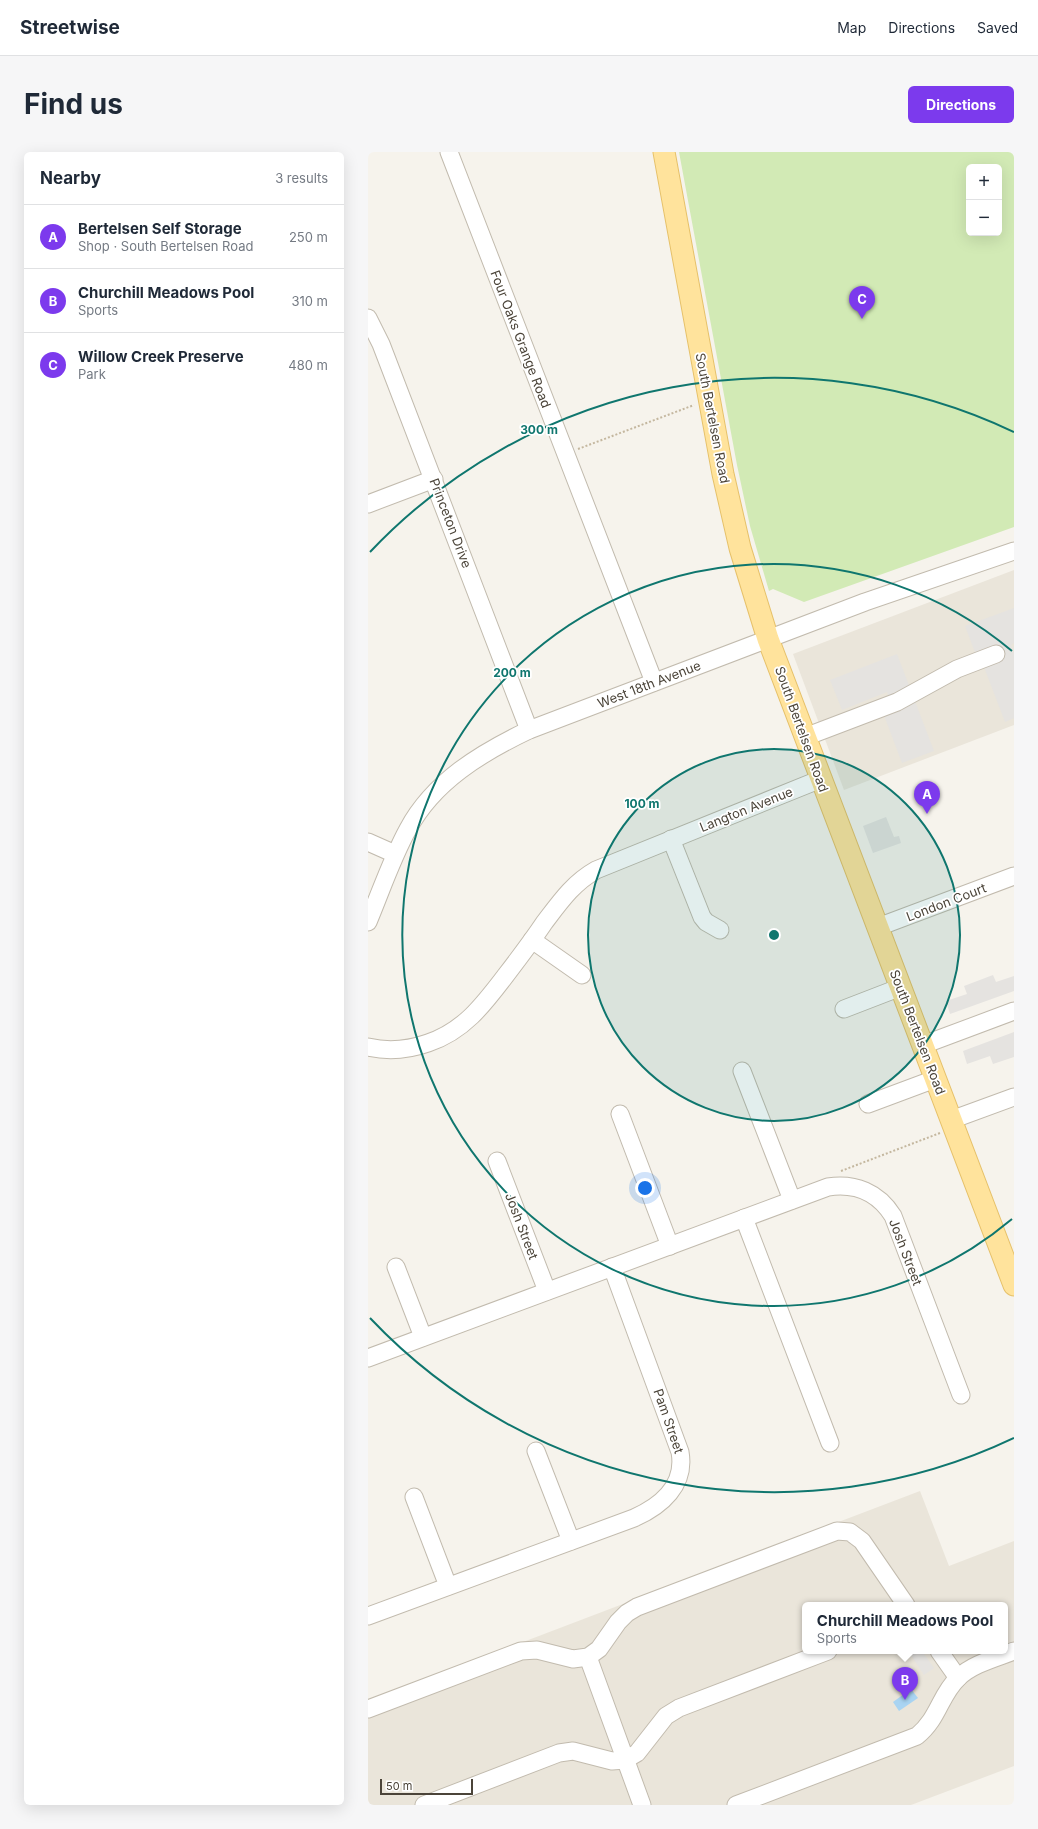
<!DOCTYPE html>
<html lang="en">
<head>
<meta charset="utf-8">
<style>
  :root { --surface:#fff; --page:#f6f6f7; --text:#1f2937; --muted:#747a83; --line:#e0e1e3; --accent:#7c3aed }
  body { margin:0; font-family:Inter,sans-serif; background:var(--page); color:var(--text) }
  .controls { position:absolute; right:12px; top:12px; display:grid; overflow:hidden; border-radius:6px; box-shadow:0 4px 16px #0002 }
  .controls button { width:36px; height:36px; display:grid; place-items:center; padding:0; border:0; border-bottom:1px solid var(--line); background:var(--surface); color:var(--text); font:20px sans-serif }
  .scale { position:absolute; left:12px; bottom:10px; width:93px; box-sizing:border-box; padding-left:4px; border:2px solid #4b4439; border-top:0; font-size:11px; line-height:14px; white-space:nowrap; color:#4b4439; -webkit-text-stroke:3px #fff; paint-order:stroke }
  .you { position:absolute; left:277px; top:1036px; width:14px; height:14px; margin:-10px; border:3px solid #fff; border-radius:50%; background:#1a73e8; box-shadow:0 0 0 6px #1a73e833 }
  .badge { display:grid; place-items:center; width:26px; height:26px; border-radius:50%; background:var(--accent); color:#fff; font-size:13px; font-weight:700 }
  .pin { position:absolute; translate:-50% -33px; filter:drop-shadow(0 1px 2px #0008) }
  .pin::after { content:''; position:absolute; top:21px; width:14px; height:12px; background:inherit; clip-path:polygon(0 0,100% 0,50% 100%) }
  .popup { position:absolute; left:434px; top:1450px; width:206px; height:52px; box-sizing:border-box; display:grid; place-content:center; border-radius:6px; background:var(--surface); filter:drop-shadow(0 1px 3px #0005); font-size:13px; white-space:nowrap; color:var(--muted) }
  .popup b { font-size:15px; color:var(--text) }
  .popup::after { content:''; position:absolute; left:50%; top:100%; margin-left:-8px; border:8px solid transparent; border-top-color:var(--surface) }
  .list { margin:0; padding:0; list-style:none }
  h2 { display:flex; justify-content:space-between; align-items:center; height:52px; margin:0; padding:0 16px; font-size:17px }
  h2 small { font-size:13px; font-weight:400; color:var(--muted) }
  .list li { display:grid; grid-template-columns:26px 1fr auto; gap:12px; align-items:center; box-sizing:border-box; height:64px; padding:0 16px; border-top:1px solid var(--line) }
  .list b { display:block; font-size:15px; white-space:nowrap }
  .list p { margin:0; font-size:13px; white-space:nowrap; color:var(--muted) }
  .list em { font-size:13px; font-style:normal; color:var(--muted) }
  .map { position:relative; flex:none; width:646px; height:1653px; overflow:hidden; border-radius:6px }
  header { display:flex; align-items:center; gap:24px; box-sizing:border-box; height:56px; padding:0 20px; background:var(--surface); border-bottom:1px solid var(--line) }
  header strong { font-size:19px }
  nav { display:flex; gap:22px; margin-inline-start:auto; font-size:14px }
  .intro { display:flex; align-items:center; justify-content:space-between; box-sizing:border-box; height:96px; padding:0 24px }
  h1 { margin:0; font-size:28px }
  .button { padding:10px 18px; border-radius:6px; background:var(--accent); color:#fff; font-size:14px; font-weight:700 }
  main { display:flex; gap:24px; padding:0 24px }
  aside { flex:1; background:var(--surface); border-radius:6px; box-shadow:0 4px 16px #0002 }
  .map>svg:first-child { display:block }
</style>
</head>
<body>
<header>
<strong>Streetwise</strong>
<nav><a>Map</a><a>Directions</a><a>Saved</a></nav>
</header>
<div class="intro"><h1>Find us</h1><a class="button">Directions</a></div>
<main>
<aside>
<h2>Nearby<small>3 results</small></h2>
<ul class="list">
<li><span class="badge">A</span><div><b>Bertelsen Self Storage</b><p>Shop · South Bertelsen Road</p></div><em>250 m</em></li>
<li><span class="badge">B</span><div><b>Churchill Meadows Pool</b><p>Sports</p></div><em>310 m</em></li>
<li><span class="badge">C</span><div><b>Willow Creek Preserve</b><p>Park</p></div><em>480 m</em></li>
</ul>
</aside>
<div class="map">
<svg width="646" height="1653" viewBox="0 0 646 1653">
  <rect width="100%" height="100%" fill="#f6f3ec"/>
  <g fill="#eae5da" fill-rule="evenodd">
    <polygon points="646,418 646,573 476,638 425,502"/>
    <path d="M 552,1339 L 581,1414 L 646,1389 L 646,1614 L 543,1653 L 0,1653 L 0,1549 ZM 437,1453 L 637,1453 L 637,1499 L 437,1499 Z"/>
  </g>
  <path fill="#d2eab5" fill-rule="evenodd" d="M 311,0 L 646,0 L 646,375 L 436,450 L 405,437 L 401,439 L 382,374 L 369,313 ZM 601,15 L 631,15 L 631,81 L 601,81 Z"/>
  <g fill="#e5e3e0">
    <polygon points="646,456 646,491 643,493 646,502 646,566 637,570 611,502 608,503 597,474"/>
    <polygon points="529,502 566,599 534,611 511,550 521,546 519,540 474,558 462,528"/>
    <polygon points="518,665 526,685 531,684 533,691 505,701 495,674"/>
    <polygon points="625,823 628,830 646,824 646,839 582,862 578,849 599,842 596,834"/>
    <polygon points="646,880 646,905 625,912 622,904 599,912 595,899"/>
    <polygon points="547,1499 554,1499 566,1516 556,1523 542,1502"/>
  </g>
  <polygon fill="#a9d4f2" points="543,1537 550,1546 531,1559 525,1550"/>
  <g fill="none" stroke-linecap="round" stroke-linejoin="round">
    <defs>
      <g id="minor">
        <polyline points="81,0 286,530"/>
        <polyline points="0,166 13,192 161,578"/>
        <polyline points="0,352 66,327"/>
        <polyline points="437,585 529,550 589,517 628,502"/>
        <polyline points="303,687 334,765 338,770 352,778"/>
        <polyline points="0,690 27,702"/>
        <path d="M 0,770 C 13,739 24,706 40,677 C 66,629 113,601 161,578 L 497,450 L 646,399"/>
        <polyline points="510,775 646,724"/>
        <polyline points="164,788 214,823"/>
        <polyline points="476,857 533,835"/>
        <polyline points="555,893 646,859"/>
        <path d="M 0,895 C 21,900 40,898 60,891 C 96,879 116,852 138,823 C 151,806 164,789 176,771 C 192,750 205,731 228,718 L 453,627"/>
        <polyline points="374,919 424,1048"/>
        <polyline points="500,952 567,927"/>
        <polyline points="252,962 302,1094"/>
        <polyline points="583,968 646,945"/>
        <polyline points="129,1009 179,1139"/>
        <polyline points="376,1066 462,1291"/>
        <polyline points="28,1115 55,1185"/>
        <path d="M 0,1206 L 460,1035 C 487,1031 510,1040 525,1064 L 593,1243"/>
        <polyline points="168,1299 203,1389"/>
        <polyline points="46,1345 80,1434"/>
        <path d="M 0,1464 L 266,1366 C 293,1354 318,1333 312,1300 L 244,1115"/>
        <polyline points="571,1499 590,1526"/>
        <polyline points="220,1505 274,1653"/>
        <polyline points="0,1557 153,1499 169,1498 205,1507 220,1505 231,1497 250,1470 259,1461 269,1455 469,1379 482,1380 494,1389 538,1453"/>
        <polyline points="56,1653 191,1601 205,1599 244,1609 257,1608 269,1601 298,1564 311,1556 460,1499"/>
        <path d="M 368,1653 L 549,1584 C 571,1566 572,1543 590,1526 C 604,1512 628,1506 646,1499"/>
      </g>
      <polyline id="major" points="296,0 355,322 372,396 400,487 646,1133"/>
    </defs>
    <use href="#minor" stroke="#c2bbae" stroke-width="19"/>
    <use href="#major" stroke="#e6c16a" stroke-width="23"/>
    <g stroke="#c4b79f" stroke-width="2" stroke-dasharray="2 2" stroke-linecap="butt">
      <polyline points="210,297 326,253"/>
      <polyline points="473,1019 572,981"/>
    </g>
    <use href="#minor" stroke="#fff" stroke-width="17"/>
    <use href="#major" stroke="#ffe39c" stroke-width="21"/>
  </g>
  <circle cx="406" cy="783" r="186" fill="#0f766e" fill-opacity=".12"/>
  <g fill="none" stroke="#0f766e" stroke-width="2">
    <circle cx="406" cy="783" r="186"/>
    <path d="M644 1067A371 371 0 1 1 644 499"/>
    <path d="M646 1286A557 557 0 0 1 2 1166M2 400A557 557 0 0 1 646 280"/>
  </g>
  <g text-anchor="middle" stroke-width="3.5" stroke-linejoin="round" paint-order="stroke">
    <g font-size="13" fill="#4b4439" stroke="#fff">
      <text transform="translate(153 187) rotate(69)" y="5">Four Oaks Grange Road</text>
      <text transform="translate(345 266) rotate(79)" y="5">South Bertelsen Road</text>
      <text transform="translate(83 371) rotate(69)" y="5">Princeton Drive</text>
      <text transform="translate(281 532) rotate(-21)" y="5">West 18th Avenue</text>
      <text transform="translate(434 577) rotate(70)" y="5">South Bertelsen Road</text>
      <text transform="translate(378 657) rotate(-22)" y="5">Langton Avenue</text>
      <text transform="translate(578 750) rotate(-21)" y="5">London Court</text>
      <text transform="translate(550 880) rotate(69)" y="5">South Bertelsen Road</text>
      <text transform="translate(154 1074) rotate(69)" y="5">Josh Street</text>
      <text transform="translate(538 1100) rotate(69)" y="5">Josh Street</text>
      <text transform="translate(301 1269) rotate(71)" y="5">Pam Street</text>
    </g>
  </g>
  <circle cx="406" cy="783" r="6" fill="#0f766e" stroke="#fff" stroke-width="2"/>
  <g font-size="12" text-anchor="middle" font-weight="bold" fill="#0f766e" stroke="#fff" stroke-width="3.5" stroke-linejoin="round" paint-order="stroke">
    <text x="171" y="282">300 m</text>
    <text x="144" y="525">200 m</text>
    <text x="274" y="656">100 m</text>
  </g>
</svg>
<div class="controls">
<button>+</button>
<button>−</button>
</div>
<div class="scale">50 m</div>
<div class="you"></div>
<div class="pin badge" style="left:559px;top:662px">A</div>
<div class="pin badge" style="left:537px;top:1548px">B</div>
<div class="popup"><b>Churchill Meadows Pool</b>Sports</div>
<div class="pin badge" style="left:494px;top:167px">C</div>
</div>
</main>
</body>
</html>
